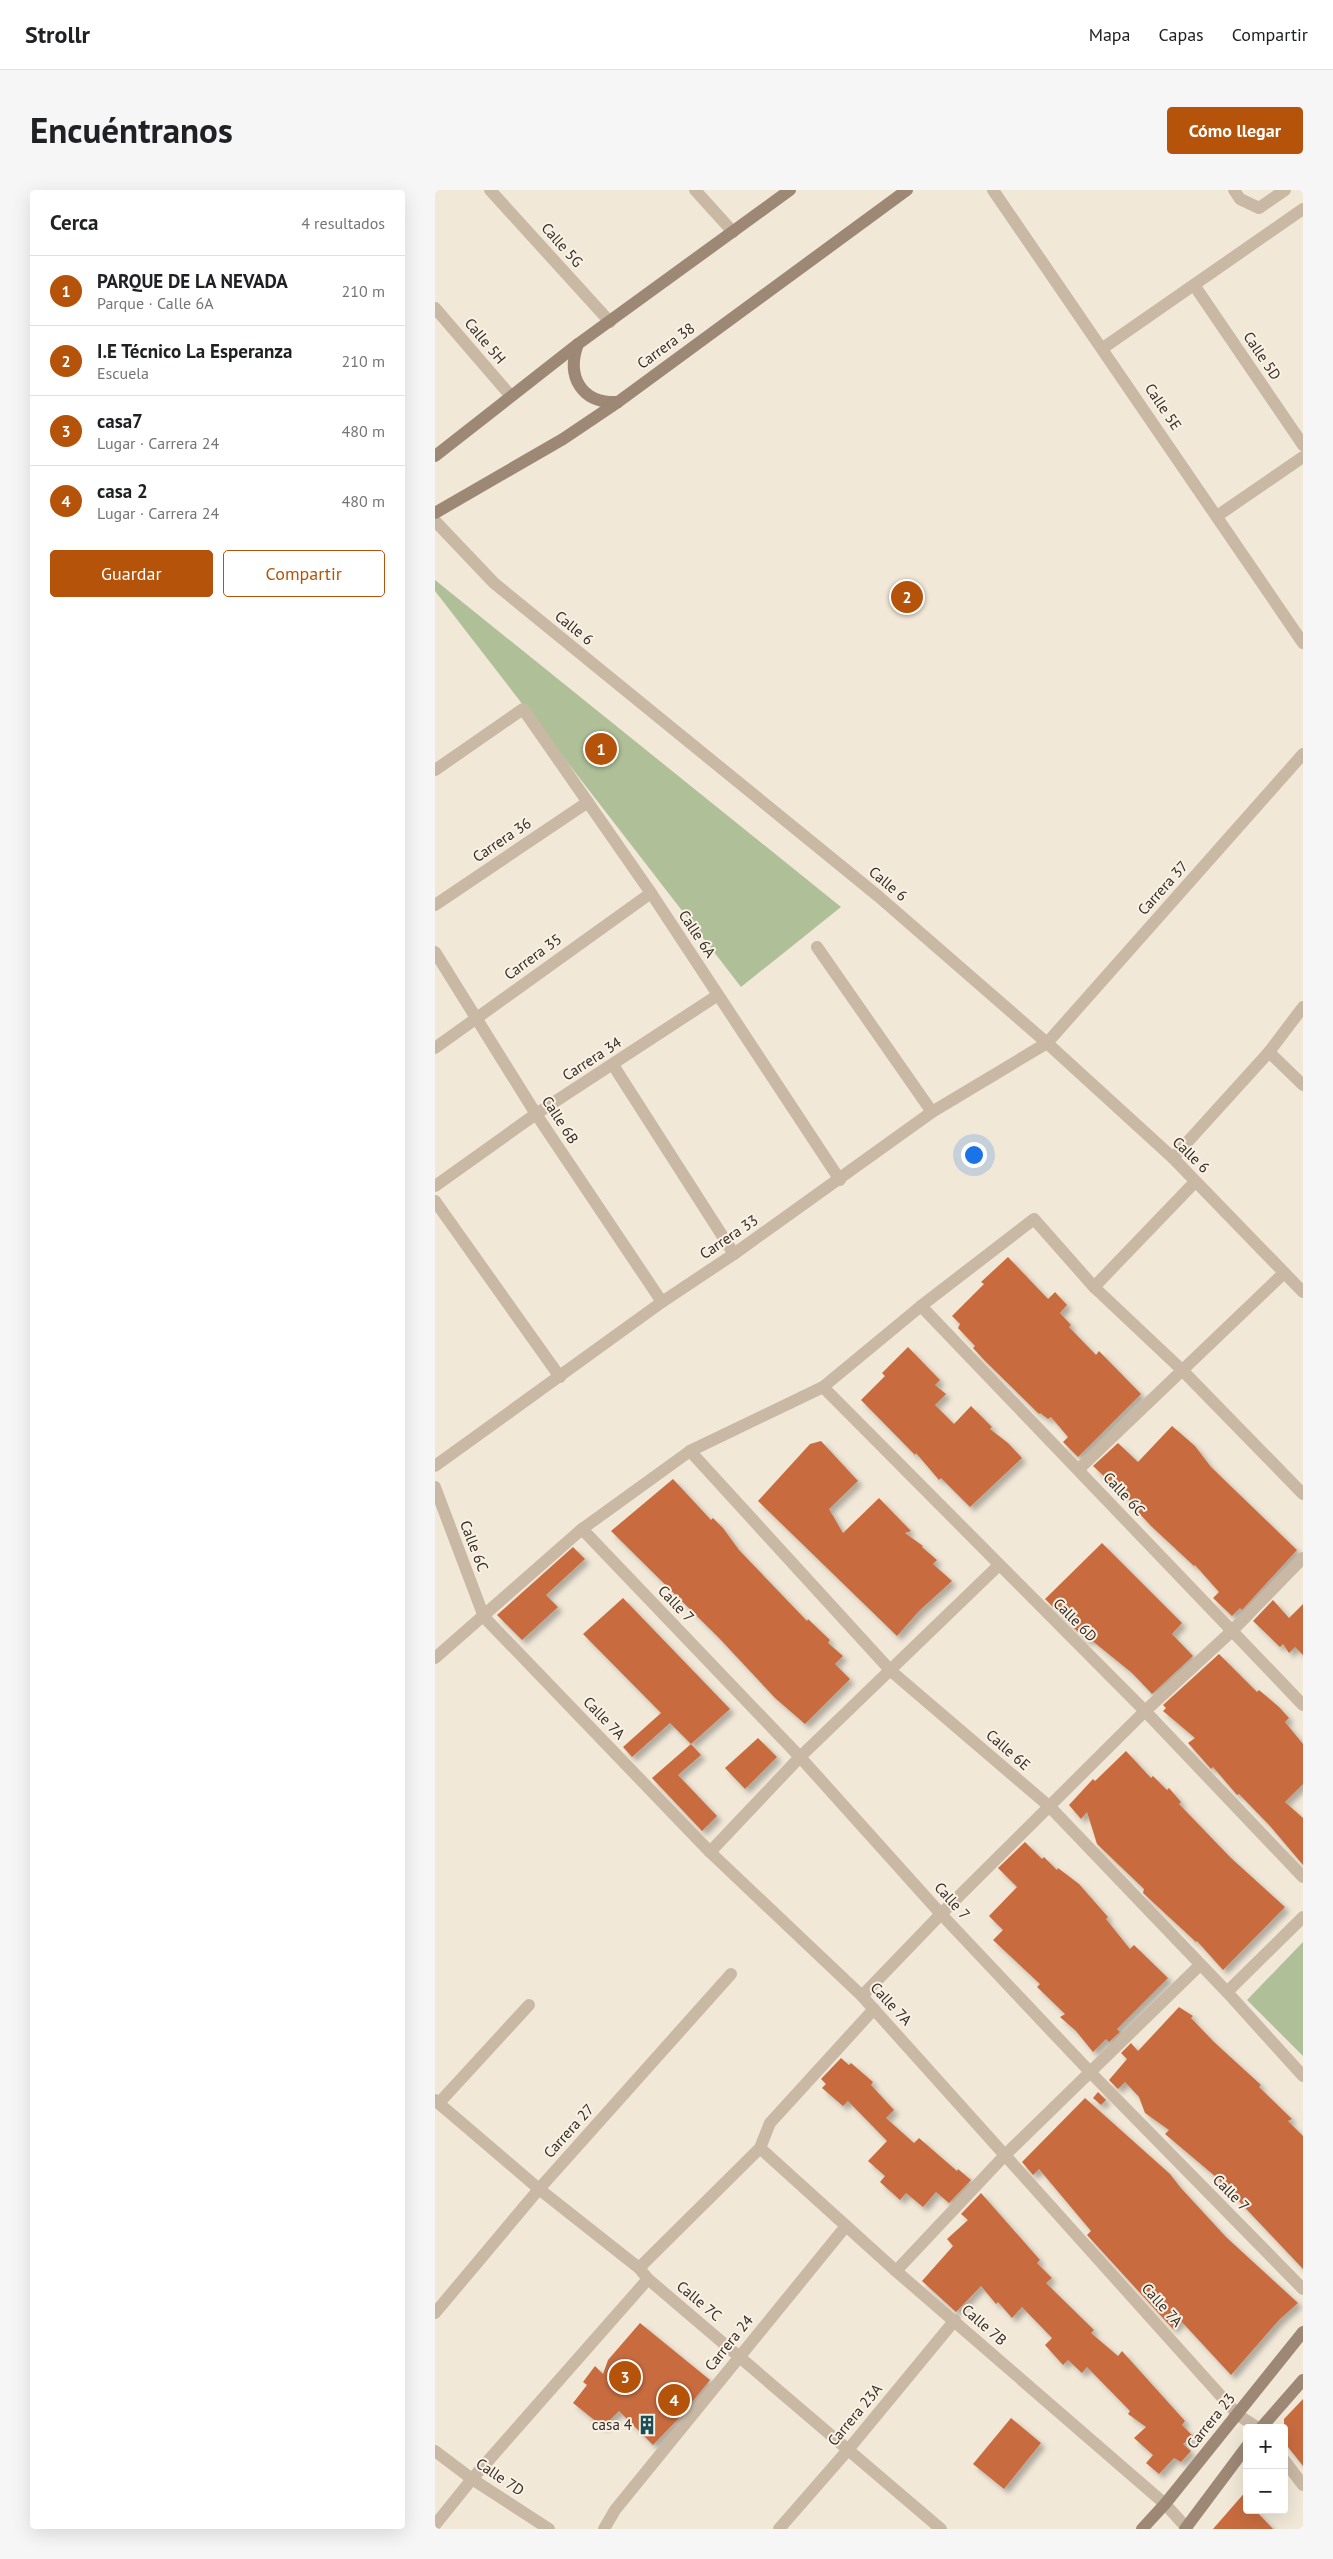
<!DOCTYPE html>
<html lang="es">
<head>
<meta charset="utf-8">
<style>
  :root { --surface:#fff; --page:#f6f6f6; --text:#202124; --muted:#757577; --line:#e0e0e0; --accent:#b45309 }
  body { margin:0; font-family:"PT Sans",sans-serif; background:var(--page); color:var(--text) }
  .controls { position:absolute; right:15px; bottom:15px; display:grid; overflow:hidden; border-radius:5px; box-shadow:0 5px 20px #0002 }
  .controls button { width:45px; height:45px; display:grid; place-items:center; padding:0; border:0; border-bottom:1px solid var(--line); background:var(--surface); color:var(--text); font:25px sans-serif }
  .you { position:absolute; left:538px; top:964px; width:18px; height:18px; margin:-12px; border:4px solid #fff; border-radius:50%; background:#1a73e8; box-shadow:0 0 0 8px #1a73e833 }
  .badge { display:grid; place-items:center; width:32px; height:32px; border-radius:50%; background:var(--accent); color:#fff; font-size:16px; font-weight:700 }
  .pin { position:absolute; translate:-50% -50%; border:2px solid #fff; box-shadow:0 1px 5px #0006 }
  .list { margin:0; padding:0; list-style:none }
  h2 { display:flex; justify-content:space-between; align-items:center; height:65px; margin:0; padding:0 20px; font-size:21px }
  h2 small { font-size:16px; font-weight:400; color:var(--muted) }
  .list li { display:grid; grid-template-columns:32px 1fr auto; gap:15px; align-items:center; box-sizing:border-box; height:70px; padding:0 20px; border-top:1px solid var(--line) }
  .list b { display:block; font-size:19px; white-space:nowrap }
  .list p { margin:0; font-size:16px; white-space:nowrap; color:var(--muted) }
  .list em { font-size:16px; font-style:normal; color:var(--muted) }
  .actions { display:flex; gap:10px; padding:15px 20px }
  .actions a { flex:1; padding:11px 0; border:1px solid var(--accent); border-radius:5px; text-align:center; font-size:18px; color:var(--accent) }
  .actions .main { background:var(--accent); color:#fff }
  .map { position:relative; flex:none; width:868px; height:2339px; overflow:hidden; border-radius:5px }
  header { display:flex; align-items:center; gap:30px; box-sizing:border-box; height:70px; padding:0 25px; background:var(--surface); border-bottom:1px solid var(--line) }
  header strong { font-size:24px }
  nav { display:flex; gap:28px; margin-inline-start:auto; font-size:18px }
  .intro { display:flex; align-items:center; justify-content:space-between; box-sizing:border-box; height:120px; padding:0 30px }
  h1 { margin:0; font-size:35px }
  .button { padding:12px 22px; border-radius:5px; background:var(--accent); color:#fff; font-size:18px; font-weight:700 }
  main { display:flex; gap:30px; padding:0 30px }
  aside { flex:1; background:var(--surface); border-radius:5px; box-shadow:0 5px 20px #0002 }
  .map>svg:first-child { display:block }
</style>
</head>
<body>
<header>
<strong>Strollr</strong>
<nav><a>Mapa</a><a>Capas</a><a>Compartir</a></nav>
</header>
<div class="intro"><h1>Encuéntranos</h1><a class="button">Cómo llegar</a></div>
<main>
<aside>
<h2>Cerca<small>4 resultados</small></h2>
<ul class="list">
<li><span class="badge">1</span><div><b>PARQUE DE LA NEVADA</b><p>Parque · Calle 6A</p></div><em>210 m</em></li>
<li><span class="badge">2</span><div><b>I.E Técnico La Esperanza</b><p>Escuela</p></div><em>210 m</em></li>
<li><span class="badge">3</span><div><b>casa7</b><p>Lugar · Carrera 24</p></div><em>480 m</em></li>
<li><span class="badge">4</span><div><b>casa 2</b><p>Lugar · Carrera 24</p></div><em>480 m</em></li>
</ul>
<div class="actions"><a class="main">Guardar</a><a>Compartir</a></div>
</aside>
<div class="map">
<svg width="868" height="2339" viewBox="0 0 868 2339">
  <defs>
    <filter id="shadow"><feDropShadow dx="4.5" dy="4.5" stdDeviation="2.5" flood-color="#0004"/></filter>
  </defs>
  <rect width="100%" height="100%" fill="#f1e8d8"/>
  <g fill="#afc098">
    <polygon points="0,390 406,717 306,797 0,401"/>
    <polygon points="868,1752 868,1866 812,1810"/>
  </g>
  <g fill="#c86c3f" filter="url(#shadow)">
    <polygon points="573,1067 613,1109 620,1102 632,1115 625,1123 636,1135 634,1137 661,1165 664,1161 706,1204 643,1267 628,1252 633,1247 616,1227 613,1229 605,1223 604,1224 550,1171 538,1158 540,1156 523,1138 525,1134 517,1126 549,1094 546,1092"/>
    <polygon points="473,1157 505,1190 500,1195 511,1204 500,1215 519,1234 536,1216 557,1237 555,1239 573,1253 587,1268 535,1317 506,1288 504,1290 481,1263 480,1265 426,1210 450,1186 447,1183"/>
    <polygon points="737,1236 760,1256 776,1277 862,1360 807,1420 805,1418 797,1426 778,1408 784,1402 760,1375 759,1376 716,1336 703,1322 705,1320 658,1276 683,1253 703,1272"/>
    <polygon points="386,1251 423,1291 394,1319 408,1343 444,1308 476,1341 470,1343 488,1356 487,1357 502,1370 498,1374 517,1391 484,1421 462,1446 323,1311 375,1254"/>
    <polygon points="238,1289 276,1330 278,1328 288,1338 304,1360 372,1431 373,1429 395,1450 393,1453 408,1466 400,1474 415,1489 370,1534 340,1508 284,1448 176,1341"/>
    <polygon points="667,1353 747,1433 737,1444 758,1466 717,1504 697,1483 655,1449 652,1451 610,1409"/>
    <polygon points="138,1357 150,1369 111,1405 123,1417 87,1450 62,1425"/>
    <polygon points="188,1408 295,1519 256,1554 235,1533 197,1567 188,1557 226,1523 148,1444"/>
    <polygon points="838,1410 854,1428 868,1414 868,1465 860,1457 854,1463 848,1454 845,1457 818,1431"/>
    <polygon points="784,1464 822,1502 824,1500 844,1517 854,1528 850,1532 868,1554 868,1594 850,1612 868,1628 868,1675 835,1636 804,1604 802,1605 778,1577 776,1579 753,1553 760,1548 728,1521 731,1518 728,1515"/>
    <polygon points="323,1548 342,1567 310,1599 290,1578"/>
    <polygon points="256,1554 266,1565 243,1585 282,1626 267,1641 217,1588"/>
    <polygon points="691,1561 716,1588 718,1586 732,1600 734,1598 746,1612 744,1614 796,1668 850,1717 788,1780 762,1751 761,1752 708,1703 709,1699 662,1654 652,1622 646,1629 634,1615 658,1589 660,1591"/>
    <polygon points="590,1652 607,1669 609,1667 622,1680 623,1678 644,1694 673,1727 671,1729 695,1759 699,1755 733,1788 682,1839 685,1842 674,1852 671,1849 658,1862 641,1841 625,1827 630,1824 602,1797 605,1794 558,1750 568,1740 554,1726 582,1697 563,1678"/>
    <polygon points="744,1817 758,1826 756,1828 779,1852 826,1895 824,1897 857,1929 853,1931 868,1946 868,2079 781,1987 730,1944 734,1940 710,1923 704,1907 690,1892 683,1899 674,1890 692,1869 686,1863 696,1853 703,1861"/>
    <polygon points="406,1868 414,1875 416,1873 438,1892 436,1895 459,1920 451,1928 479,1953 484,1948 522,1981 523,1979 536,1990 514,2013 501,2002 488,2017 471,2003 465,2010 445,1992 450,1986 433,1971 452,1951 413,1911 408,1916 387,1898 391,1894 386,1889"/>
    <polygon points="663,1902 671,1910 666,1915 658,1908"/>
    <polygon points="650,1908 735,1984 745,1997 791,2047 863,2113 844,2130 796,2185 746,2131 738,2139 652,2045 656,2041 604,1979 598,1985 587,1972"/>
    <polygon points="546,2003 605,2070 602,2073 617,2088 611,2093 659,2140 656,2143 683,2166 687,2161 750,2231 747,2235 758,2246 748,2254 756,2261 746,2272 739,2268 724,2284 711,2273 718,2265 699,2248 711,2237 693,2224 695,2221 652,2177 647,2183 633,2170 628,2175 610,2155 617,2148 587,2117 577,2128 563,2112 561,2114 546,2096 521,2122 487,2091 518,2056 512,2049 533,2030 526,2024"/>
    <polygon points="205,2133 275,2190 244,2228 218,2255 184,2221 168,2237 138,2213 152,2195 148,2192 160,2176 168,2184 173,2170"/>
    <polygon points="868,2209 868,2276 849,2252 849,2229"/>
    <polygon points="576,2228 606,2253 569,2299 538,2274"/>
    <polygon points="812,2300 812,2320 820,2320 838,2339 778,2339"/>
  </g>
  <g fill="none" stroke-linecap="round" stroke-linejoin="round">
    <g stroke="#c9b8a4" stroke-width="12">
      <polyline points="55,0 175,132"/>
      <polyline points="260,0 298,42"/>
      <polyline points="558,0 868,453"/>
      <polyline points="799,0 805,9 824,18 850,0"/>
      <polyline points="759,95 868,255"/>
      <polyline points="0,118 75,205"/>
      <polyline points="668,158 868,19"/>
      <polyline points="782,326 868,267"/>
      <polyline points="0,331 59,393 443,706 612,853 738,968 868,1102"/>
      <polyline points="0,580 88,519 216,703 405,990"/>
      <polyline points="0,715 153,612"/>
      <polyline points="382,757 497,922"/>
      <polyline points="0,762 101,924 227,1112"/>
      <polyline points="0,858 216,703"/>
      <polyline points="834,862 868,895"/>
      <polyline points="178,875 299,1064"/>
      <polyline points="738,968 834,862 868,817"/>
      <polyline points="0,996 101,924 283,805"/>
      <polyline points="0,1011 125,1187"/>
      <polyline points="659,1097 760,992"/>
      <polyline points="486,1116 868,1515"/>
      <polyline points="388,1197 710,1521 868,1687"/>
      <polyline points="255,1261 456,1481 615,1617 792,1802 868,1886"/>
      <polyline points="0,1276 227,1112 299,1064 497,922 612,853 868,564"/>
      <polyline points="644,1279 849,1083"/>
      <polyline points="0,1297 49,1427 275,1662 427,1806 803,2225 823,2238"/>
      <polyline points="147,1339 365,1567 506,1724 656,1883 868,2099"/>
      <polyline points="0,1468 147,1339 255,1261 388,1197 486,1116 599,1029 659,1097 747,1180 868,1304"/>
      <polyline points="275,1662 365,1567 563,1376"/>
      <polyline points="792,1802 868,1727"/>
      <polyline points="427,1806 506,1724 710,1521 797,1441 868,1368"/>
      <polyline points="0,1910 104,1999 204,2078 213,2089 506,2339"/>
      <polyline points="4,1913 94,1815"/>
      <polyline points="325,1958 461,2081 730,2314 751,2337"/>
      <polyline points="204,2078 325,1958 335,1933 439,1819"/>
      <polyline points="461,2081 571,1964 765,1775"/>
      <polyline points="0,2123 104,1999 296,1784"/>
      <polyline points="0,2261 37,2289 114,2339"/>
      <polyline points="849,2270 868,2295"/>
      <polyline points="0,2335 37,2289 213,2089"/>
      <polyline points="169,2339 180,2320 411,2036"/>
      <polyline points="344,2339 412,2261 520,2130"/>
    </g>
    <g stroke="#9d8775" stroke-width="12">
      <path d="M 143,154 C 131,186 146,214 183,212"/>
      <polyline points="0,266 143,154 355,0"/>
      <polyline points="0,323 128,249 183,212 472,0"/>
      <polyline points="826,2238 868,2190"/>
      <polyline points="707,2339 730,2314 868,2142"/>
      <polyline points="750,2339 812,2256"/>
    </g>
  </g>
  <defs>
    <symbol id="building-bare" viewBox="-9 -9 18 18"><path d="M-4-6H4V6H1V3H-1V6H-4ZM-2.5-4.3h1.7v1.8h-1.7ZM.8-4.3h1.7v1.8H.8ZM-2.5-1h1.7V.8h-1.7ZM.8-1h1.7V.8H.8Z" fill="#1b4d57" stroke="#f9f1e4" stroke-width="2.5" paint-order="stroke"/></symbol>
  </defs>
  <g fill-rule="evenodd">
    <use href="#building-bare" x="198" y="2221" width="28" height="28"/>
  </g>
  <g text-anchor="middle" stroke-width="4" stroke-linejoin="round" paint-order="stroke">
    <g font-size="15" fill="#352c26" stroke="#f9f1e4">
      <text transform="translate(127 55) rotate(48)" y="5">Calle 5G</text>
      <text transform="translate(50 151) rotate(50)" y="5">Calle 5H</text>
      <text transform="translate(231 156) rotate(-36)" y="5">Carrera 38</text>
      <text transform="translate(827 166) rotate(56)" y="5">Calle 5D</text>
      <text transform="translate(728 217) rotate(56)" y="5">Calle 5E</text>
      <text transform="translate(139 438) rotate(39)" y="5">Calle 6</text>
      <text transform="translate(67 650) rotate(-34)" y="5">Carrera 36</text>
      <text transform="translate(453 694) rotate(40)" y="5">Calle 6</text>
      <text transform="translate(728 698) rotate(-48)" y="5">Carrera 37</text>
      <text transform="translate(262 744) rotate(56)" y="5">Calle 6A</text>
      <text transform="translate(98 767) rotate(-36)" y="5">Carrera 35</text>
      <text transform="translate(157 869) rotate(-33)" y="5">Carrera 34</text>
      <text transform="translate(125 930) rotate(57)" y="5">Calle 6B</text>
      <text transform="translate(756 965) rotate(44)" y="5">Calle 6</text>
      <text transform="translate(294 1047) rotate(-34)" y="5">Carrera 33</text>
      <text transform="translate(689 1304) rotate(47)" y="5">Calle 6C</text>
      <text transform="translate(39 1356) rotate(69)" y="5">Calle 6C</text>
      <text transform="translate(241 1414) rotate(46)" y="5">Calle 7</text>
      <text transform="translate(640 1430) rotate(45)" y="5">Calle 6D</text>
      <text transform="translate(169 1528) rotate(46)" y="5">Calle 7A</text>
      <text transform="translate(573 1560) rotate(41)" y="5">Calle 6E</text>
      <text transform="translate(517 1711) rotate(48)" y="5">Calle 7</text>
      <text transform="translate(456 1814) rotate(47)" y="5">Calle 7A</text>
      <text transform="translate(134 1941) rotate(-48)" y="5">Carrera 27</text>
      <text transform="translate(796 2003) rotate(45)" y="5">Calle 7</text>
      <text transform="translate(264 2111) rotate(40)" y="5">Calle 7C</text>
      <text transform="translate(727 2115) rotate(48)" y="5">Calle 7A</text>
      <text transform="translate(549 2135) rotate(41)" y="5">Calle 7B</text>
      <text transform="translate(294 2153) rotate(-51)" y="5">Carrera 24</text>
      <text transform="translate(420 2225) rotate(-50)" y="5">Carrera 23A</text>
      <text transform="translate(776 2231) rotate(-51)" y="5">Carrera 23</text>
      <text transform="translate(65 2287) rotate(34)" y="5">Calle 7D</text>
    </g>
    <g font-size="15" fill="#352c26" stroke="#f9f1e4" text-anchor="end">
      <text x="197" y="2240">casa 4</text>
    </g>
  </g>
</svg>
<div class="controls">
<button>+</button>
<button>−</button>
</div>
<div class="you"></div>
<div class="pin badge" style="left:166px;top:559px">1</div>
<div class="pin badge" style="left:472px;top:407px">2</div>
<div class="pin badge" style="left:190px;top:2187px">3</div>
<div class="pin badge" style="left:239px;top:2210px">4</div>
</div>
</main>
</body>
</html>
